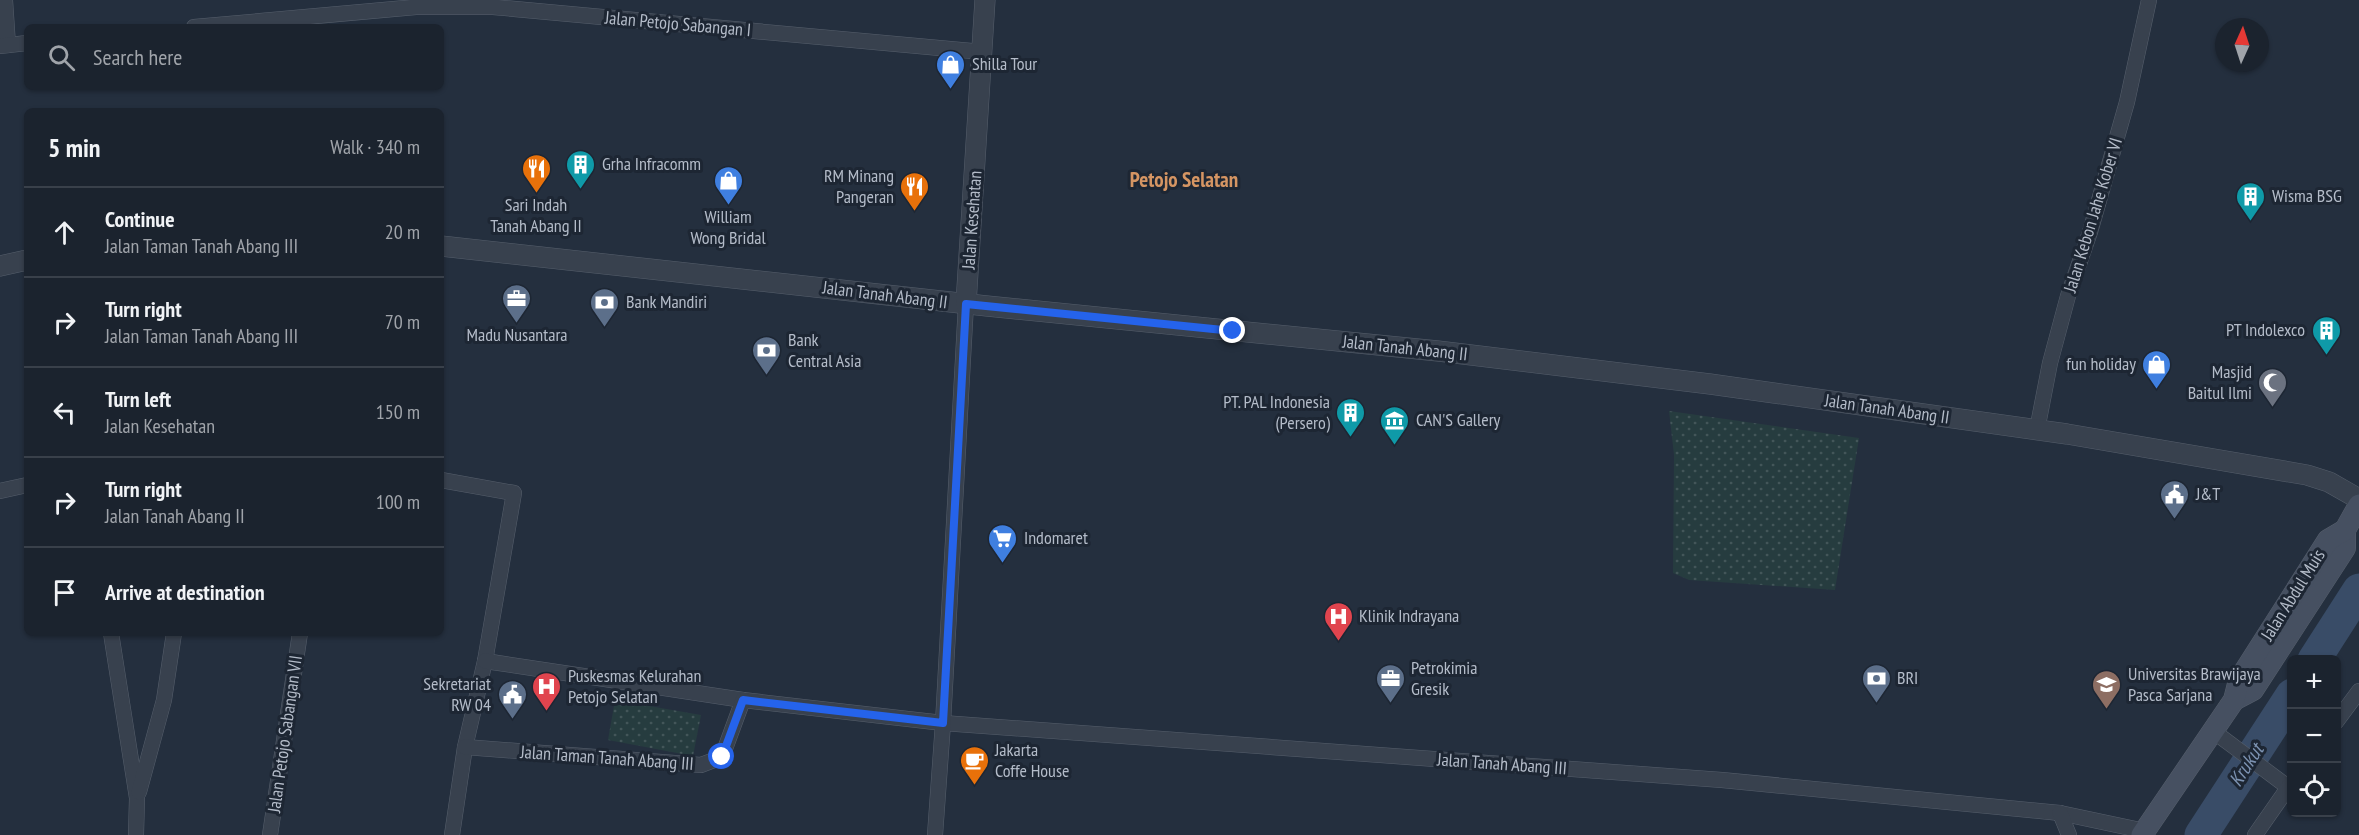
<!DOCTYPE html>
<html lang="en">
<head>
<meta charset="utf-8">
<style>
  :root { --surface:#1b232e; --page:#282f3a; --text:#f1f3f6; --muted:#a0a4aa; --line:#39404a }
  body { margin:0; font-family:"PT Sans Narrow",sans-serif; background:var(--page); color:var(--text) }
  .controls { position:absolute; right:18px; bottom:18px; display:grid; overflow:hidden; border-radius:9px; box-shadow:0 2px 4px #0004 }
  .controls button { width:54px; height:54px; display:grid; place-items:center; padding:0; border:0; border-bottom:2px solid var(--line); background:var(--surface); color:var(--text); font:30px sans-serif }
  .compass { position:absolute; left:2215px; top:18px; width:54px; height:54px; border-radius:50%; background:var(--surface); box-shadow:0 2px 4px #0004; rotate:3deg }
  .stop { position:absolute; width:18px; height:18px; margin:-14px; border:4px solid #2563eb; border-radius:50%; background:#fff }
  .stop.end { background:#2563eb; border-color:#fff; box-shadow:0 2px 6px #0008 }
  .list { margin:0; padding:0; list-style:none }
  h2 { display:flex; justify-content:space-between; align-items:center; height:78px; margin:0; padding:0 24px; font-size:26px }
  h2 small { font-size:20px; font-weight:400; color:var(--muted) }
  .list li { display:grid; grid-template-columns:39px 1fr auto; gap:18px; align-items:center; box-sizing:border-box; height:90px; padding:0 24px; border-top:2px solid var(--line) }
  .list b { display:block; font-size:22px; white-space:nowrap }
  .list p { margin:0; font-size:20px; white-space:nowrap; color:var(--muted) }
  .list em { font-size:20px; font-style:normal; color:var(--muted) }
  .icon { flex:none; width:33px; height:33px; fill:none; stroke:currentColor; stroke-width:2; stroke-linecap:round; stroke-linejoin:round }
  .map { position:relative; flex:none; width:2359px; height:835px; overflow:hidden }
  .search { position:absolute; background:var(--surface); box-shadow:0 2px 4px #0004; left:24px; top:24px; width:420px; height:66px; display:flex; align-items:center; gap:15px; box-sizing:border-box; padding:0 21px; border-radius:9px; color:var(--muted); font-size:22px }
  .panel { position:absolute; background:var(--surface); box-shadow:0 2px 4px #0004; left:24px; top:108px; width:420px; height:528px; border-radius:9px }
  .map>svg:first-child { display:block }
</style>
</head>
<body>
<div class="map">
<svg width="2359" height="835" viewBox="0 0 2359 835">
  <defs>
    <pattern id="park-dots" width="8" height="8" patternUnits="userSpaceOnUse" patternTransform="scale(1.5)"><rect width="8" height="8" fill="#263c3f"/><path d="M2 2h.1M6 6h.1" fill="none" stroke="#435659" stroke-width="1.8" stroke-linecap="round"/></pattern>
  </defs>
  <rect width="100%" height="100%" fill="#242f3e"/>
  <g fill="url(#park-dots)">
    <polygon points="1669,411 1859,438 1835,590 1689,580 1673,573 1674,455"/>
    <polygon points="615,700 701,715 693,756 608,740"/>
  </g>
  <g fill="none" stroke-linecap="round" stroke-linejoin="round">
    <g stroke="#394c67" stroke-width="33">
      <polyline points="2314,660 2359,590"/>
      <polyline points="2201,835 2292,695"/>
    </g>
    <defs>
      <g id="minor">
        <polyline points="5,0 8,45"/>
        <polyline points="194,27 416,7 493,7 983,52"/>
        <polyline points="0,46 27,43"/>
        <polyline points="2037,430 2050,363 2068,296 2090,232 2127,102 2149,0"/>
        <polyline points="441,480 514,493 485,661 465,747 452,835"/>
        <polyline points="0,491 27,485"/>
        <polyline points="111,633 137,798 136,835"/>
        <polyline points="485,661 743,700 943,723 1722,780 2060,813 2145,831"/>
        <polyline points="2336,722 2359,691"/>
        <polyline points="2213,731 2288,787"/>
        <polyline points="465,747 701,765 722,757 743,700"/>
        <polyline points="139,792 164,700 174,633"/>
        <polyline points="2060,813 2069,835"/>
        <polyline points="270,835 300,633"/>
        <polyline points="935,835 943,723 966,304"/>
        <polyline points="2255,835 2292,782"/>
      </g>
      <g id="tertiary">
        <polyline points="441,246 987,306 1438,351 1710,384 2067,434 2307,475 2329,482 2359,499"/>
        <polyline points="0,266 27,260"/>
        <polyline points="966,304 985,0"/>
      </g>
      <g id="secondary">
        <polyline points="2234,700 2253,690 2345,548 2345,530"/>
        <polyline points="2142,835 2234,700 2239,680 2328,540 2345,530 2359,505"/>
      </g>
    </defs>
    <use href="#minor" stroke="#565f6c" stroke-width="16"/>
    <use href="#tertiary" stroke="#565f6c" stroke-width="21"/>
    <use href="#secondary" stroke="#565f6c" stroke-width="22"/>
    <use href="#minor" stroke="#38414e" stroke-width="15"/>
    <use href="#tertiary" stroke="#38414e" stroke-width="20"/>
    <use href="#secondary" stroke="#465061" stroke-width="21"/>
  </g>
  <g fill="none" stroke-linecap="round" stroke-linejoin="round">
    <polyline stroke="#2563eb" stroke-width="8" points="722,757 743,700 943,723 966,304 1233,331"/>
  </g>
  <defs>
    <symbol id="shop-pin" viewBox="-11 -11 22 30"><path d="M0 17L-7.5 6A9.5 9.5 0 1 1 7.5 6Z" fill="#3f7fe0" stroke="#1d2633"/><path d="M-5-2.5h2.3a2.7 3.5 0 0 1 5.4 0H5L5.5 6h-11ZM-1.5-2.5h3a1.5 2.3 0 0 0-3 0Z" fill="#fff"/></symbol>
    <symbol id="building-pin" viewBox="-11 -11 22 30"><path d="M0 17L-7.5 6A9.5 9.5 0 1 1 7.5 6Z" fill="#0f9aa8" stroke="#1d2633"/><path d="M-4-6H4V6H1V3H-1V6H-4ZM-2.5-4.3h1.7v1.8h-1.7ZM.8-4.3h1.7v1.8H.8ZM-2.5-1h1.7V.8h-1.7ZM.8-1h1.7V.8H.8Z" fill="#fff"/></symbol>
    <symbol id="restaurant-pin" viewBox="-11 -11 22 30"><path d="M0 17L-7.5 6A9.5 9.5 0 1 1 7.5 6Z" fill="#e8710a" stroke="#1d2633"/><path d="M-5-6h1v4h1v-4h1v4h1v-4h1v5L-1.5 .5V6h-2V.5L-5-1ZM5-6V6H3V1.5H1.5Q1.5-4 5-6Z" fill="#fff"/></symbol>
    <symbol id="office-pin" viewBox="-11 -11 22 30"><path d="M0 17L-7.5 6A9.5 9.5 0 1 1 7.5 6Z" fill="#5c6f8a" stroke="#1d2633"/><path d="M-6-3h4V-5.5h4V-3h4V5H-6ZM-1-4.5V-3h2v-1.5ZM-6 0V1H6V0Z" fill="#fff"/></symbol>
    <symbol id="bank-pin" viewBox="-11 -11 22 30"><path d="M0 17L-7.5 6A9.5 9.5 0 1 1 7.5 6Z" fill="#5c6f8a" stroke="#1d2633"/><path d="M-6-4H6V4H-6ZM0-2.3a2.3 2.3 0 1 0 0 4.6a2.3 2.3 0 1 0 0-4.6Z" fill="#fff"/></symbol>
    <symbol id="mosque-pin" viewBox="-11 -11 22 30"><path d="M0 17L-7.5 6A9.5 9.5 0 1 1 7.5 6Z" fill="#6b7280" stroke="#1d2633"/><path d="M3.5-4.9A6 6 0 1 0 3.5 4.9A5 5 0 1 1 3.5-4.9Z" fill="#fff"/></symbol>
    <symbol id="museum-pin" viewBox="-11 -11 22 30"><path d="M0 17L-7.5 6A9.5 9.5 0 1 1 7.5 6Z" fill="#0f9aa8" stroke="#1d2633"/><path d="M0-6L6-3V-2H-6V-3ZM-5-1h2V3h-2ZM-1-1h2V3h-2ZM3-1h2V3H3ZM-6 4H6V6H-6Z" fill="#fff"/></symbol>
    <symbol id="civic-pin" viewBox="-11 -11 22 30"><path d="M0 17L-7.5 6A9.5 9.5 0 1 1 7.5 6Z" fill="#5c6f8a" stroke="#1d2633"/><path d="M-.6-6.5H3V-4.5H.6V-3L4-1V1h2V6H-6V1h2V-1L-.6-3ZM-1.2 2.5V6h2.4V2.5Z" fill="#fff"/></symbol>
    <symbol id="supermarket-pin" viewBox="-11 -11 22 30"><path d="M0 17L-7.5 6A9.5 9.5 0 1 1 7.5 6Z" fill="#3f7fe0" stroke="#1d2633"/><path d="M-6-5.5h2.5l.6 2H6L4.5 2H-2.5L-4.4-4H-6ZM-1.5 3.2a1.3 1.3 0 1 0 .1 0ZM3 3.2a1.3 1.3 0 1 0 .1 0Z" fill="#fff"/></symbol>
    <symbol id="hospital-pin" viewBox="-11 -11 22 30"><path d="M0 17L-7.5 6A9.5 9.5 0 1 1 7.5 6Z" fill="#e0444e" stroke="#1d2633"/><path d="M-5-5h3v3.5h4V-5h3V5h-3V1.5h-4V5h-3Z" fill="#fff"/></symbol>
    <symbol id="university-pin" viewBox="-11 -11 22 30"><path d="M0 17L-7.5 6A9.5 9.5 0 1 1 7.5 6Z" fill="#8d6e63" stroke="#1d2633"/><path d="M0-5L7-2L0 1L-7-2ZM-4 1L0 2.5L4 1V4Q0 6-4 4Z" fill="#fff"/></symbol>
    <symbol id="cafe-pin" viewBox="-11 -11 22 30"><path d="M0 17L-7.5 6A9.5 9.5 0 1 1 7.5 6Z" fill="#e8710a" stroke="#1d2633"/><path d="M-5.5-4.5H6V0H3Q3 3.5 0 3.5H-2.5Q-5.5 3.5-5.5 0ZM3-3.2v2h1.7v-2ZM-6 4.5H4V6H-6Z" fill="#fff"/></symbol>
  </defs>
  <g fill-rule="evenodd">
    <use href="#shop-pin" x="934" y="48" width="33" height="45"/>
    <use href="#building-pin" x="564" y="148" width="33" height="45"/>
    <use href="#restaurant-pin" x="520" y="152" width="33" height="45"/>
    <use href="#shop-pin" x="712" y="164" width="33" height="45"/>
    <use href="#restaurant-pin" x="898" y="170" width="33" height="45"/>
    <use href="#building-pin" x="2234" y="180" width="33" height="45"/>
    <use href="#office-pin" x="500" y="282" width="33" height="45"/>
    <use href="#bank-pin" x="588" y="286" width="33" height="45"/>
    <use href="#building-pin" x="2310" y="314" width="33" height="45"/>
    <use href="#bank-pin" x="750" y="334" width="33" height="45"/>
    <use href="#shop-pin" x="2140" y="348" width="33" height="45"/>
    <use href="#mosque-pin" x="2256" y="366" width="33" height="45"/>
    <use href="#building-pin" x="1334" y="396" width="33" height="45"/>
    <use href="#museum-pin" x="1378" y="404" width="33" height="45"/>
    <use href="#civic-pin" x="2158" y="478" width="33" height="45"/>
    <use href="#supermarket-pin" x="986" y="522" width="33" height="45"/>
    <use href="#hospital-pin" x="1322" y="600" width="33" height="45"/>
    <use href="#office-pin" x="1374" y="662" width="33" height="45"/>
    <use href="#bank-pin" x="1860" y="662" width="33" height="45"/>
    <use href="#university-pin" x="2090" y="668" width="33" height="45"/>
    <use href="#hospital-pin" x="530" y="670" width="33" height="45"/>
    <use href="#civic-pin" x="496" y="678" width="33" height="45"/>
    <use href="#cafe-pin" x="958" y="744" width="33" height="45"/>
  </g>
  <g text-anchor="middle" stroke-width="6" stroke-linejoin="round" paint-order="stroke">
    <g font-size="18" fill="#b4bcc9" stroke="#1d2633">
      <text transform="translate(678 24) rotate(5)" y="6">Jalan Petojo Sabangan I</text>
      <text transform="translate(2093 215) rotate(-73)" y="6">Jalan Kebon Jahe Kober VI</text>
      <text transform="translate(972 220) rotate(-86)" y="6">Jalan Kesehatan</text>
      <text transform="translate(885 295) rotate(7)" y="6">Jalan Tanah Abang II</text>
      <text transform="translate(1405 348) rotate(6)" y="6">Jalan Tanah Abang II</text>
      <text transform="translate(1887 409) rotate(8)" y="6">Jalan Tanah Abang II</text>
      <text transform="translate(2293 595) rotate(-58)" y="6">Jalan Abdul Muis</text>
      <text transform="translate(285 734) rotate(-82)" y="6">Jalan Petojo Sabangan VII</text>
      <text transform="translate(607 758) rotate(4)" y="6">Jalan Taman Tanah Abang III</text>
      <text transform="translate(1502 764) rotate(4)" y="6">Jalan Tanah Abang III</text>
    </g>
    <g font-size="18" fill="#b4bcc9" stroke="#1d2633" text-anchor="start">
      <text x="972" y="70">Shilla Tour</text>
      <text x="602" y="170">Grha Infracomm</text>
      <text x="894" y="182" text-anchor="end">RM Minang<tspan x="894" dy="21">Pangeran</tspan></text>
      <text x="2272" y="202">Wisma BSG</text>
      <text x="536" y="211" text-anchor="middle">Sari Indah<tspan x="536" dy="21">Tanah Abang II</tspan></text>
      <text x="728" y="223" text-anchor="middle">William<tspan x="728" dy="21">Wong Bridal</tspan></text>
      <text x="626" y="308">Bank Mandiri</text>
      <text x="2305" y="336" text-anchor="end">PT Indolexco</text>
      <text x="517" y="341" text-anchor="middle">Madu Nusantara</text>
      <text x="788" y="346">Bank<tspan x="788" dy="21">Central Asia</tspan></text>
      <text x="2136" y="370" text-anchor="end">fun holiday</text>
      <text x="2252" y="378" text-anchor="end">Masjid<tspan x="2252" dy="21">Baitul Ilmi</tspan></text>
      <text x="1330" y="408" text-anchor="end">PT. PAL Indonesia<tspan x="1330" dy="21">(Persero)</tspan></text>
      <text x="1416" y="426">CAN'S Gallery</text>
      <text x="2196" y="500">J&amp;T</text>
      <text x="1024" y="544">Indomaret</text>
      <text x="1359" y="622">Klinik Indrayana</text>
      <text x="1411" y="674">Petrokimia<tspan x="1411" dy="21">Gresik</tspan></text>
      <text x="2128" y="680">Universitas Brawijaya<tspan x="2128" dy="21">Pasca Sarjana</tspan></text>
      <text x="568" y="682">Puskesmas Kelurahan<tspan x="568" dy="21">Petojo Selatan</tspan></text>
      <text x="1897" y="684">BRI</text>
      <text x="491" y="690" text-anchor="end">Sekretariat<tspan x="491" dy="21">RW 04</tspan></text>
      <text x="995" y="756">Jakarta<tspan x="995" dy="21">Coffe House</tspan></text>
    </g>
    <g font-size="20" font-style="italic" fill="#7c92b1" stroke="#1d2633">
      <text transform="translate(2246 765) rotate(-57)" y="7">Krukut</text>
    </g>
    <g font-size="21" font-weight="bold" fill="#d59563" stroke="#1d2633">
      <text x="1184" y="187">Petojo Selatan</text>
    </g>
  </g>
</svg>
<div class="controls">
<button>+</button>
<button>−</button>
<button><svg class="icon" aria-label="locate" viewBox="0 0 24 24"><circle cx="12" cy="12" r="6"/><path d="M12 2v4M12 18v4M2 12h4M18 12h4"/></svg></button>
</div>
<svg class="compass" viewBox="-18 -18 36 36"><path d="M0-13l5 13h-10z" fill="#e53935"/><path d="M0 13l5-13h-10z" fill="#a0a4aa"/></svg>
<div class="stop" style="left:722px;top:757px"></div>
<div class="stop end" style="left:1233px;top:331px"></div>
<div class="search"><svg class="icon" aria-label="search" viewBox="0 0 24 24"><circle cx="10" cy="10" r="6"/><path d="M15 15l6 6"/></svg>Search here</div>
<section class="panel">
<h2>5 min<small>Walk · 340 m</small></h2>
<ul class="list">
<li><svg class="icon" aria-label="ahead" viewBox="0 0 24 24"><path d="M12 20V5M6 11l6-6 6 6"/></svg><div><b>Continue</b><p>Jalan Taman Tanah Abang III</p></div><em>20 m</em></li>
<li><svg class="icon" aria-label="right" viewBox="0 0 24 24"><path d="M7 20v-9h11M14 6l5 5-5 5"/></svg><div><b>Turn right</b><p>Jalan Taman Tanah Abang III</p></div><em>70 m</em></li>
<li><svg class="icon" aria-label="left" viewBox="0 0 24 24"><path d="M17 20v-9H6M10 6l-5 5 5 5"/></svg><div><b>Turn left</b><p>Jalan Kesehatan</p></div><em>150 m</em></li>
<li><svg class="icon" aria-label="right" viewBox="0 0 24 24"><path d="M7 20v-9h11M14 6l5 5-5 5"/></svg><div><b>Turn right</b><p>Jalan Tanah Abang II</p></div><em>100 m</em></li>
<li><svg class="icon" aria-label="arrive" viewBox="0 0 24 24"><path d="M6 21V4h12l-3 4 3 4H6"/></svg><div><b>Arrive at destination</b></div></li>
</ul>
</section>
</div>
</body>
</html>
